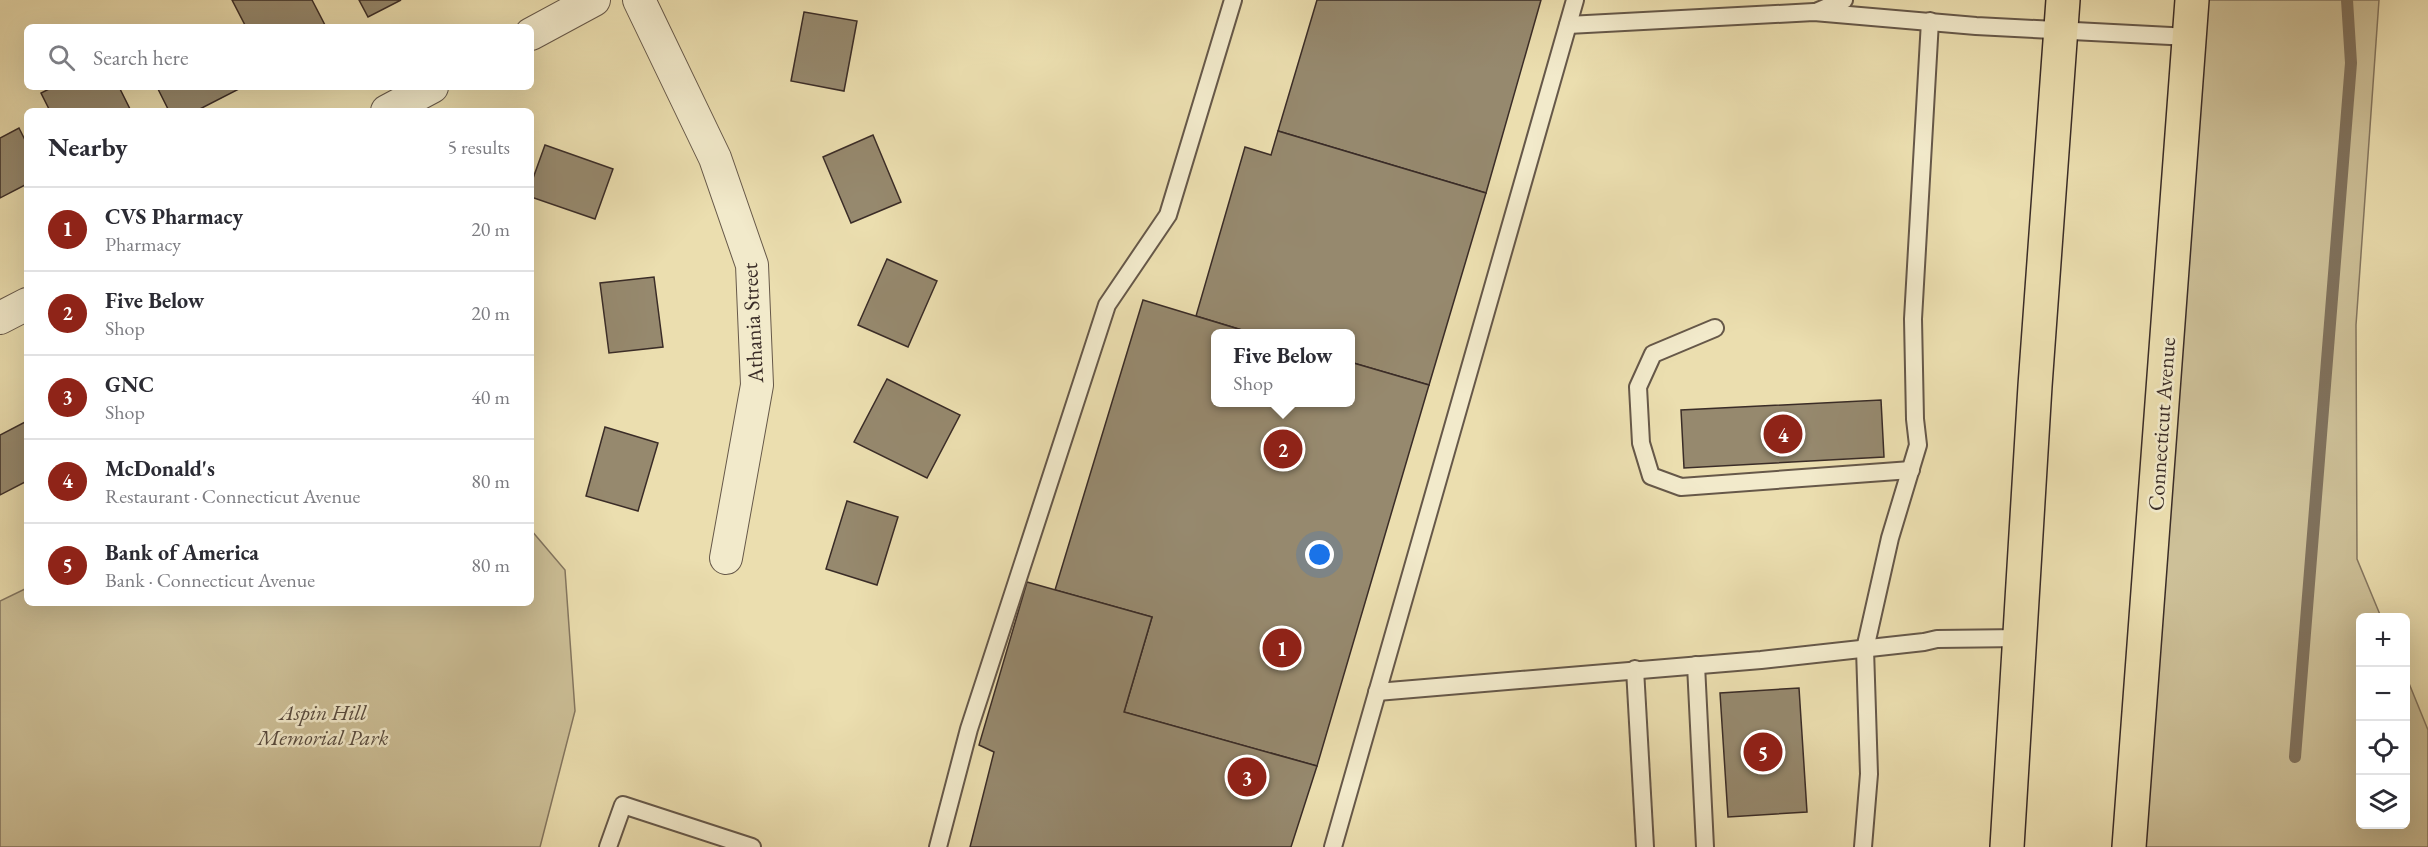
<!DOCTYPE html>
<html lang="en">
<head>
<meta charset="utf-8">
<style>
  :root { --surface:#fff; --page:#f7f7f7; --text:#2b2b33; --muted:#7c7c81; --line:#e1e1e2; --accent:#8f2418 }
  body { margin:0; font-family:"EB Garamond",serif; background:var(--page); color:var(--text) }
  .controls { position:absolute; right:18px; bottom:18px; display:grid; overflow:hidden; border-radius:9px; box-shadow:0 6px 24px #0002 }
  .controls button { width:54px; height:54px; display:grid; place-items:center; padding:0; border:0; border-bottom:2px solid var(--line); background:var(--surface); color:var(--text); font:30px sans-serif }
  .you { position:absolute; left:1320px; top:555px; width:21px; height:21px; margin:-15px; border:4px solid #fff; border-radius:50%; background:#1a73e8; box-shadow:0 0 0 9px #1a73e833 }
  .badge { display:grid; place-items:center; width:39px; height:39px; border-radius:50%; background:var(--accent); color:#fff; font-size:20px; font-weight:700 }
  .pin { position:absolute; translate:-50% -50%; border:3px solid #fff; box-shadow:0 2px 6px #0006 }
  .popup { position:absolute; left:1211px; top:329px; width:144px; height:78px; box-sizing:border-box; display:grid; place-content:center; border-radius:9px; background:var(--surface); filter:drop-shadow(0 2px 4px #0005); font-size:20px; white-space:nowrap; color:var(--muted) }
  .popup b { font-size:22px; color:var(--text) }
  .popup::after { content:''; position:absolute; left:50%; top:100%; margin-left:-12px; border:12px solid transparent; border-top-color:var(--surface) }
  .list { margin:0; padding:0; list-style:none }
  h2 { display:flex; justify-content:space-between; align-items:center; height:78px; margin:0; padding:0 24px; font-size:26px }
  h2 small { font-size:20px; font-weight:400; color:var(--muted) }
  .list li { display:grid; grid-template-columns:39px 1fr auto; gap:18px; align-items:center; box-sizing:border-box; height:84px; padding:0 24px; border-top:2px solid var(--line) }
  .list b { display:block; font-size:22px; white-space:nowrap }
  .list p { margin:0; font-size:20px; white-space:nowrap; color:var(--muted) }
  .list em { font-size:20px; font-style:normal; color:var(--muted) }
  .icon { flex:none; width:33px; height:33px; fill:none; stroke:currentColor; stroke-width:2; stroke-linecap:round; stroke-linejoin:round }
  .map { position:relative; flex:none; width:2428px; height:847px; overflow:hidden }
  .search { position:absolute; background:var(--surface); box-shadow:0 6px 24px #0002; left:24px; top:24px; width:510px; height:66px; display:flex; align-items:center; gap:15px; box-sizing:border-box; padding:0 21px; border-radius:9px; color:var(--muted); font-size:22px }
  .panel { position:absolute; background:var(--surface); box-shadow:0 6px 24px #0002; left:24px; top:108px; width:510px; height:498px; border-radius:9px }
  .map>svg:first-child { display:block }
</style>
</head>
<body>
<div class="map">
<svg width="2428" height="847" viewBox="0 0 2428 847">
  <rect width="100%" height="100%" fill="#ebdeaf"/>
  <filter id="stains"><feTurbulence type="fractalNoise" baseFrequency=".00333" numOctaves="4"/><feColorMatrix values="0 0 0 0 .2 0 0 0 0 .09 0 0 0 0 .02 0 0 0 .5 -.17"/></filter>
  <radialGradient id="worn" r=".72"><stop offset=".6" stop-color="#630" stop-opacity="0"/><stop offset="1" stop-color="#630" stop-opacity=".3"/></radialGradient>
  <g fill="#cdc098" stroke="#847660" stroke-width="1.5">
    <polygon points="2192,0 2379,0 2356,325 2357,559 2381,617 2360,618 2360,824 2406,824 2406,676 2428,730 2428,847 2129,847"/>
    <polygon points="531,530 565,570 575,711 540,847 0,847 0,601 27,588 27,603 531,603"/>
  </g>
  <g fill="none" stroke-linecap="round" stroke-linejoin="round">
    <polyline stroke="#80725d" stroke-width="12" points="2295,757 2351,63 2347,0"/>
  </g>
  <g fill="#96896e" stroke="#3a2c27" stroke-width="1.5">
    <polygon points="232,0 312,0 326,27 246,27"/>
    <polygon points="359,0 401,0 368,17"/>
    <polygon points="1317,0 1541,0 1486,193 1278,131"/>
    <polygon points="804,12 857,21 844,91 791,81"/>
    <polygon points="53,87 119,87 131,111 50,111 41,93"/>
    <polygon points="157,87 238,87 239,89 196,111 169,111"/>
    <polygon points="19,128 27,144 27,184 0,198 0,138"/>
    <polygon points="1278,131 1486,193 1429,385 1350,362 1350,334 1255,334 1196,316 1245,147 1271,155"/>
    <polygon points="873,135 901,202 851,223 823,157"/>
    <polygon points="545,145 613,169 595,219 531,197 531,184"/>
    <polygon points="887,259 937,281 908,347 858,325"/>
    <polygon points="654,277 663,347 609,353 600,283"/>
    <polygon points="1143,300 1255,334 1216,334 1216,402 1350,402 1350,362 1429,385 1317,766 1124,712 1152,617 1055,590"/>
    <polygon points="887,379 960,415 927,478 854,442"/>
    <polygon points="1881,400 1884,457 1684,468 1681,410"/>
    <polygon points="27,421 27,481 0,495 0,435"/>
    <polygon points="605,427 658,443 638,511 586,496"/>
    <polygon points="847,501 898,517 877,585 826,569"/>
    <polygon points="1027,582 1152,617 1124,712 1317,766 1291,847 970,847 994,752 979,745"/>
    <polygon points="1799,688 1807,812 1728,817 1720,693"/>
  </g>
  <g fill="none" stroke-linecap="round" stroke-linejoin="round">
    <defs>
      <g id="lane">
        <polyline points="1818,11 1844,0"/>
        <polyline points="1568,25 1814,12 1976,26 2190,37"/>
        <polyline points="1715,328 1653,354 1638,387 1641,443 1651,476 1681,487 1911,470"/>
        <polyline points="1696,665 1705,847"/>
        <polyline points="1635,669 1645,847"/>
        <polyline points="1377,692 1761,660 1924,642 1937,639 2021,638"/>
        <polyline points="608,847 623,805 752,847"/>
        <polyline points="938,847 969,729 1107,305 1168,215 1233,0"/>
        <polyline points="1333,847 1575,0"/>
        <polyline points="1863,847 1869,774 1865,649 1890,538 1918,445 1915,419 1913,319 1930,21"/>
      </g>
      <g id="street">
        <polyline points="639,0 715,158 752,265 757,385 726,558"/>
        <polyline points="531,34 594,0"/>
        <polyline points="387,111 432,87"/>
        <polyline points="0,318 27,304"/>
      </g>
      <g id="primary">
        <polyline points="2007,847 2035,386 2063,0"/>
        <polyline points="2129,847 2192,0"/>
      </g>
    </defs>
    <use href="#lane" stroke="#665849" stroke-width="20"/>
    <use href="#street" stroke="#665849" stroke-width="34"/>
    <use href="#primary" stroke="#3a2c27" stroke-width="36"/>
    <use href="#lane" stroke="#f2eacb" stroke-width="16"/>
    <use href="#street" stroke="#f2eacb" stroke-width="32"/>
    <use href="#primary" stroke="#ebdeaf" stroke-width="33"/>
  </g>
  <g text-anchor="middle" stroke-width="5" stroke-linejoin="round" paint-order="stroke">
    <g font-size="22" fill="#3a2c27" stroke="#f2eacb">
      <text transform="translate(752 323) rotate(-93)" y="8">Athania Street</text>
      <text transform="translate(2161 424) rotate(-86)" y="8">Connecticut Avenue</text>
    </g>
    <g font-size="22" font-style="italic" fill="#574a3e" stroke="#f2eacb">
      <text x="323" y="720">Aspin Hill<tspan x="323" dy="25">Memorial Park</tspan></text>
    </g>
  </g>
  <rect width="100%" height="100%" filter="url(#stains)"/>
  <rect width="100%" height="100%" fill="url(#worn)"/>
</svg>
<div class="controls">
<button>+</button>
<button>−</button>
<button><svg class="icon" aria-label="locate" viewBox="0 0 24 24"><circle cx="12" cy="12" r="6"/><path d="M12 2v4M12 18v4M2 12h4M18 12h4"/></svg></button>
<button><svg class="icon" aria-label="layers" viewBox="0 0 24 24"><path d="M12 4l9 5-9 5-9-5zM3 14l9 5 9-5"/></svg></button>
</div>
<div class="you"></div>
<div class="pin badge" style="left:1282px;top:648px">1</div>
<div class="pin badge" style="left:1283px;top:449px">2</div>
<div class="popup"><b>Five Below</b>Shop</div>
<div class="pin badge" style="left:1247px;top:777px">3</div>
<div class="pin badge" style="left:1783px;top:434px">4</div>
<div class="pin badge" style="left:1763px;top:752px">5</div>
<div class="search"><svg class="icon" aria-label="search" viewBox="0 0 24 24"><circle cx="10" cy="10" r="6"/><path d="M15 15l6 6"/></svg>Search here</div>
<section class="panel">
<h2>Nearby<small>5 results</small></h2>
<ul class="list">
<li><span class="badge">1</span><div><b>CVS Pharmacy</b><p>Pharmacy</p></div><em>20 m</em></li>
<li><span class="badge">2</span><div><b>Five Below</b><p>Shop</p></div><em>20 m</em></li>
<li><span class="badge">3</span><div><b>GNC</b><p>Shop</p></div><em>40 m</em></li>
<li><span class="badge">4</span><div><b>McDonald's</b><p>Restaurant · Connecticut Avenue</p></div><em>80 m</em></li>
<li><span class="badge">5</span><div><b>Bank of America</b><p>Bank · Connecticut Avenue</p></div><em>80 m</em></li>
</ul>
</section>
</div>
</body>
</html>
